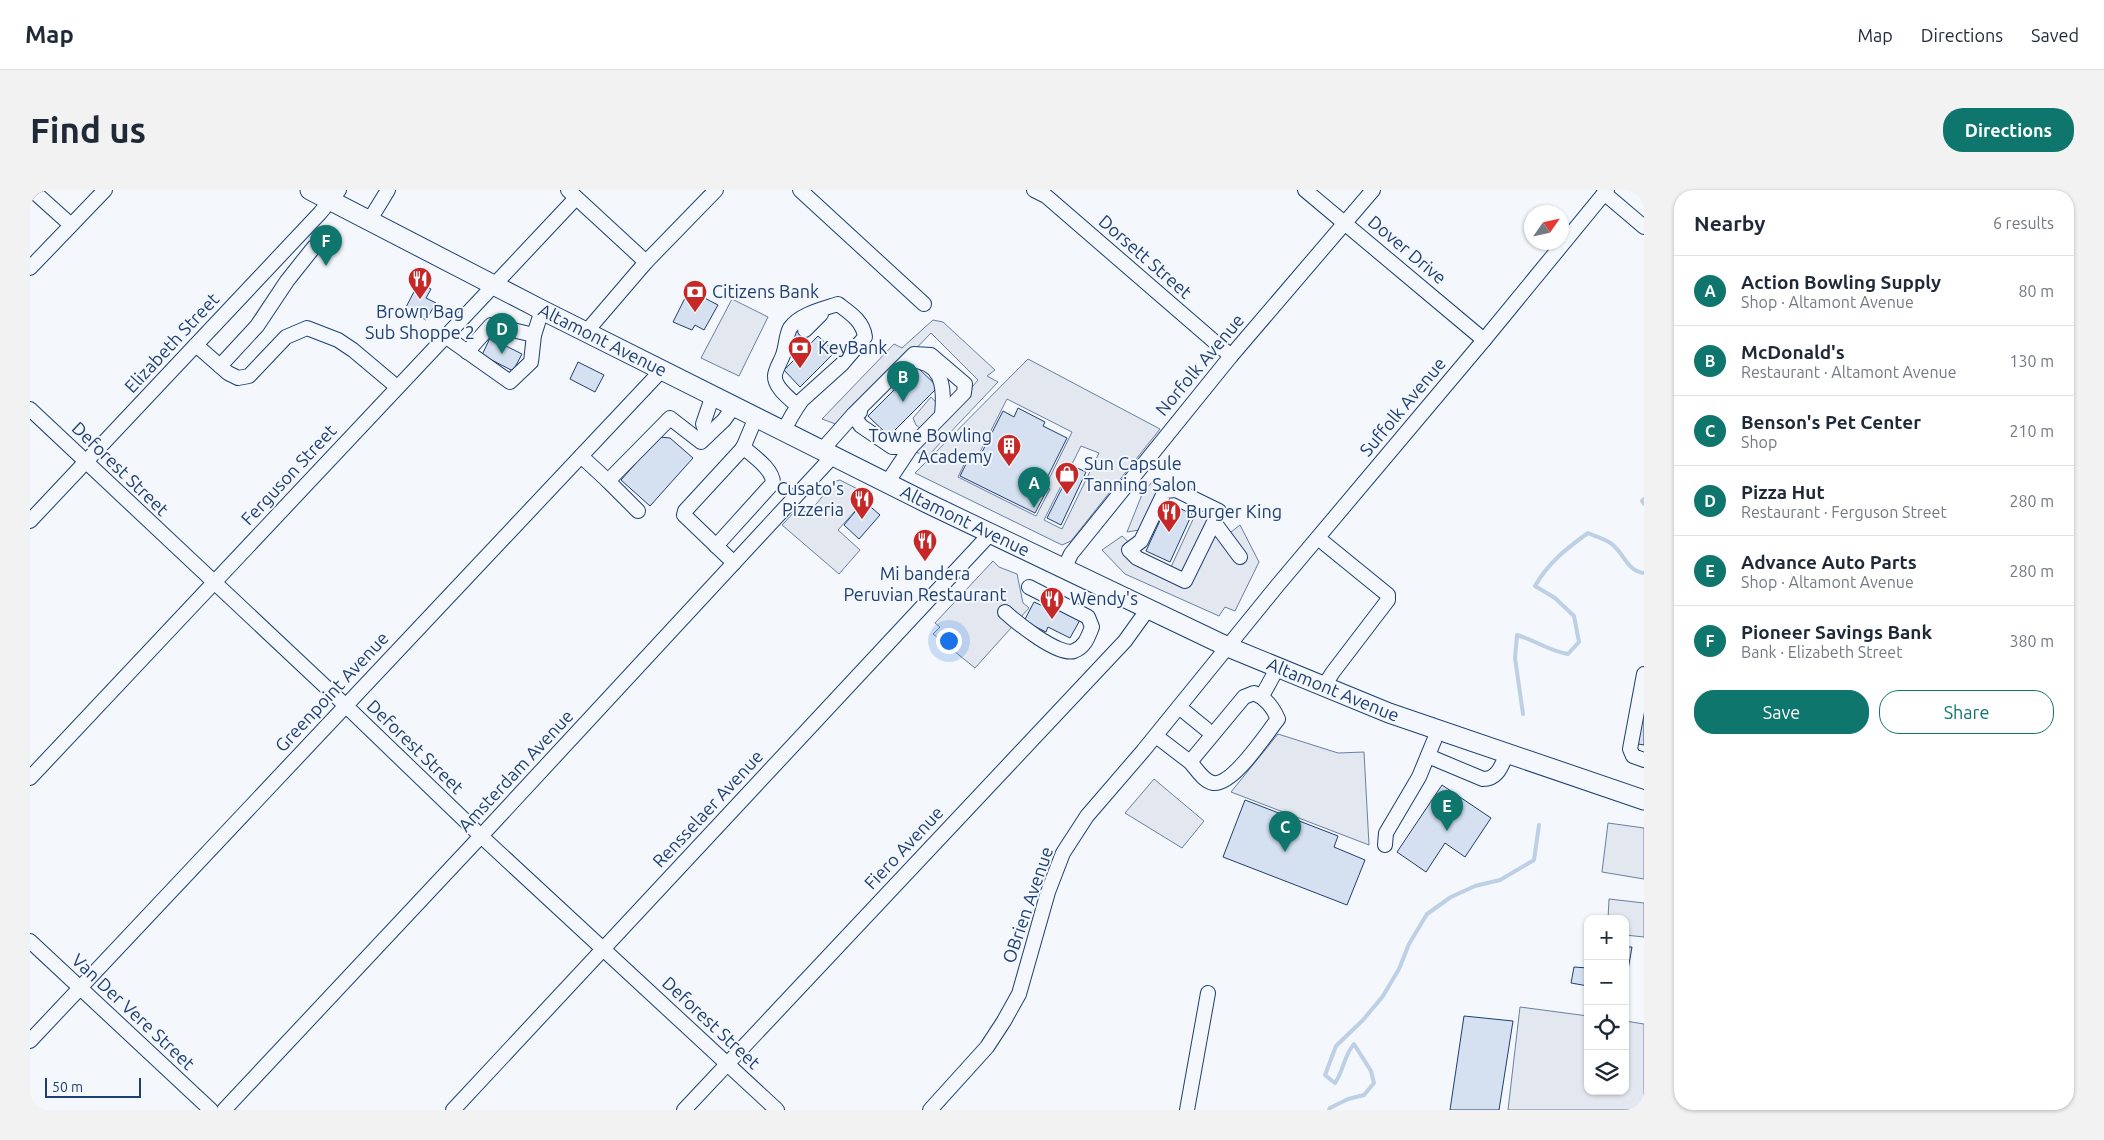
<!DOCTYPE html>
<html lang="en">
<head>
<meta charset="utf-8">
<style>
  :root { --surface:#fff; --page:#f2f2f3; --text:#1f2937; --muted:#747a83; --line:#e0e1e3; --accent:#0f766e }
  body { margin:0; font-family:Ubuntu,sans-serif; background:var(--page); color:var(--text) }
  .controls { position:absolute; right:15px; bottom:15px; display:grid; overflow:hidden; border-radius:10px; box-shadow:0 1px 4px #0004 }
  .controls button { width:45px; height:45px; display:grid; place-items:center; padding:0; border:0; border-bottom:1px solid var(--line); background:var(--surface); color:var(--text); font:25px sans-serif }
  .compass { position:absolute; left:1494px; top:15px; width:45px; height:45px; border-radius:50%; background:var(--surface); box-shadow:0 1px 4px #0004; rotate:56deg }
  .scale { position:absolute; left:15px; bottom:12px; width:96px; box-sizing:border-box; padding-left:5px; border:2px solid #1d3f73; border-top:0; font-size:14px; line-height:18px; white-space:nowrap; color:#1d3f73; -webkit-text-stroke:4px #f4f7fb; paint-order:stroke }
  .you { position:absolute; left:918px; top:450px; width:18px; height:18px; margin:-12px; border:4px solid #fff; border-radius:50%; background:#1a73e8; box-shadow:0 0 0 8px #1a73e833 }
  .badge { display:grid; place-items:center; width:32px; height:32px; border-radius:50%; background:var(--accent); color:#fff; font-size:16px; font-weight:700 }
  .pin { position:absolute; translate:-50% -41px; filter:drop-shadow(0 1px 2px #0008) }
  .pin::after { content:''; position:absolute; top:26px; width:18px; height:15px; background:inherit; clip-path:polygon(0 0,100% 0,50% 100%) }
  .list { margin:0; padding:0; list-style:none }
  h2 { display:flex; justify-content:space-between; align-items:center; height:65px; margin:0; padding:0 20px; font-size:21px }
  h2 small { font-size:16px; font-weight:400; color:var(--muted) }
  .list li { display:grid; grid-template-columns:32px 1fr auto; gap:15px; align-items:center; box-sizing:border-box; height:70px; padding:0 20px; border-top:1px solid var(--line) }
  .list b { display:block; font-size:19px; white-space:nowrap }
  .list p { margin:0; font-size:16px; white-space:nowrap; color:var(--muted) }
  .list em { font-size:16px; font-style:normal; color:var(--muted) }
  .actions { display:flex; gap:10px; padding:15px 20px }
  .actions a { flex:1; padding:11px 0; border:1px solid var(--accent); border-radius:20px; text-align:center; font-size:18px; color:var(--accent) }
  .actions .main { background:var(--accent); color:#fff }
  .icon { flex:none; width:28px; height:28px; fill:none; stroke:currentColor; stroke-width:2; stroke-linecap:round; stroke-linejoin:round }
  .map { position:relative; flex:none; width:1614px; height:920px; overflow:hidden; border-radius:20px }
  header { display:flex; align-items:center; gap:30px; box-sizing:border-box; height:70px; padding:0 25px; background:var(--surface); border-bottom:1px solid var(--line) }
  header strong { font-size:24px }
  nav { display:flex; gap:28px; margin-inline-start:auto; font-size:18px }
  .intro { display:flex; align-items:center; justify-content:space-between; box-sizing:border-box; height:120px; padding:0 30px }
  h1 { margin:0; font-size:35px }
  .button { padding:12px 22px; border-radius:20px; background:var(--accent); color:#fff; font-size:18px; font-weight:700 }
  main { display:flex; gap:30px; padding:0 30px }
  aside { flex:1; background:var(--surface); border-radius:20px; box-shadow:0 1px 4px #0004 }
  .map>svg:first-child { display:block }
</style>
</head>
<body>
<header>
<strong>Map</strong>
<nav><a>Map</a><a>Directions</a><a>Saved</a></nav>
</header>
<div class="intro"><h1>Find us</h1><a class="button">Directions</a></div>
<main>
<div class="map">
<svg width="1614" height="920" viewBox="0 0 1614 920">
  <rect width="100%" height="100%" fill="#f4f7fb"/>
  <g fill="#e3e8f0" stroke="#687fa3" fill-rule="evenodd">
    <polygon points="702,109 738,127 709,186 671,168"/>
    <polygon points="903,130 913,132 965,180 957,186 968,192 898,266 885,262 899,245 886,235 883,228 901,207 918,225 948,190 901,143 811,236 792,229 864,154 872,158"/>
    <path d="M 998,169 L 1130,239 L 1041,351 L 1032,355 L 885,283 ZM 977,209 L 1042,242 L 1015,297 L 1020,299 L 1006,326 L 928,287 L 940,262 L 948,266 ZM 1051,256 L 1069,263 L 1032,339 L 1014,330 Z"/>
    <polygon points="1125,289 1142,293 1121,338 1097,342 1113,302"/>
    <polygon points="810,290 841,306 834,311 808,340 830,360 809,384 752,335 769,317 778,324 805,291"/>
    <polygon points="1166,323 1201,342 1210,335 1229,372 1205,421 1195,417 1189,426 1095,384 1072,360 1092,346 1115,367 1141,377"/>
    <polygon points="963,371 969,377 987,384 993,413 999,418 945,478 903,444 910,437 905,433"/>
    <polygon points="1248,544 1308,563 1334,562 1339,655 1201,602"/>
    <polygon points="1124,589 1174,631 1152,658 1095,623"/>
    <polygon points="1578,633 1614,638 1614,689 1572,682"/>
    <polygon points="1579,709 1614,713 1614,747 1595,745 1595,729 1578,729"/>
    <polygon points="1490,817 1558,826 1558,901 1595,901 1595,831 1614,834 1614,920 1478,920"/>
  </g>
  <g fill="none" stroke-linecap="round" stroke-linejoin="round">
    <g stroke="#bed0e5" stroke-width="4">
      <polyline points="1614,309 1612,311 1614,314"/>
      <path d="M 1493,524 L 1485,468 L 1487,445 C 1505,450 1519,461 1538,464 L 1549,452 L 1544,426 L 1525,408 L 1505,396 C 1518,373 1537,358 1558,343 C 1566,347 1579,350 1584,356 C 1595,366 1598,381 1614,383"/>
      <path d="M 1299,920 L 1300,918 L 1318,909 L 1334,905 L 1344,893 L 1341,881 L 1324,854 C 1314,865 1314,880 1305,893 L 1295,885 L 1306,856 L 1333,830 L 1353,806 L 1369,779 L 1379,754 L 1397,724 L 1421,707 L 1445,696 L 1470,690 L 1504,670 L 1509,635"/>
    </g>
  </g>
  <g fill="#d5e0f0" stroke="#1d3f73">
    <polygon points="389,92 401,99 396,108 406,113 396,130 375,119"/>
    <polygon points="659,100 688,115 674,140 665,135 662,140 643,132"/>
    <polygon points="788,146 805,162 770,197 754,180"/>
    <polygon points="460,148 492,164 483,181 452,165"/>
    <polygon points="548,172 574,185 565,202 540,189"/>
    <polygon points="887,177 908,197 859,246 838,226"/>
    <polygon points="988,218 1015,232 1013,236 1037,248 1011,300 1016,302 1005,323 930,286 941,264 949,268 973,221 984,227"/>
    <polygon points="629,247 640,248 663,268 620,316 591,290"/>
    <polygon points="1043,276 1056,282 1031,335 1017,328"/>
    <polygon points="834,311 850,325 829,349 814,335"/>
    <polygon points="1138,313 1162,324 1140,372 1116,361"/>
    <polygon points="1004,412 1015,417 1017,413 1050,430 1040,448 1018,437 1016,442 994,431"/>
    <polygon points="1612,522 1614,522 1614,555 1608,554"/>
    <polygon points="1412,595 1461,628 1435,667 1415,653 1396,682 1367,662"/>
    <polygon points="1215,610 1308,646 1304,657 1335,670 1317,715 1193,667"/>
    <polygon points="1595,757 1602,757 1595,797"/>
    <polygon points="1544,777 1558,778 1558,796 1541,793"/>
    <polygon points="1434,826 1483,831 1469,920 1420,920"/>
  </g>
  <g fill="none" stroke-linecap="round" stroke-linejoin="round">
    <polyline stroke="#c9d2e0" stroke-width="14" stroke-dasharray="14 7" stroke-linecap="butt" points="767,148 775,140"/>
    <defs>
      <g id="minor">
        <polyline points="2,0 41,35"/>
        <polyline points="538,0 616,72"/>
        <polyline points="770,0 894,114"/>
        <polyline points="1004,0 1016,6 1201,166"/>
        <polyline points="1275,0 1454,150"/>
        <polyline points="1574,3 1614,37"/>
        <polyline points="339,31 358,0"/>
        <polyline points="0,78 75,0"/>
        <polyline points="775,140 791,124"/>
        <polyline points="556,142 616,72 686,0"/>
        <polyline points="415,146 480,192 501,172 504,145 512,120"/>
        <polyline points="166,155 198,183 208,188 219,186 256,147 277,138 308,150 323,160 367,197"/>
        <polyline points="437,162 461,135 504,145"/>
        <path d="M 890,172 C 915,177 914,205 912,225"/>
        <polyline points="190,176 227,136 257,91 284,57"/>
        <polyline points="0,219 315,515 451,646 747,920"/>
        <polyline points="830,222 823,225 831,236 862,257 881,257"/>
        <path d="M 754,241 C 759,229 765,220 772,210 L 812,174 L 835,147 C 833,131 820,123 808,114 C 793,119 770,124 760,138 C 756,145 756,157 753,165 C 751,171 745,180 745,186 C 744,197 760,209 768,216"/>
        <polyline points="677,246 673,234 683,205"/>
        <polyline points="792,260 823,225 884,164 901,165 935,194 934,203 881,257 857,293"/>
        <polyline points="551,266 578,291"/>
        <polyline points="608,321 578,291 640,228 671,252 694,230 704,216"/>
        <polyline points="0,331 290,23 309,0"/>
        <polyline points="1184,332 1189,321 1146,300 1135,301 1111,351 1099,360 1107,368 1155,391 1184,332 1210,367"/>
        <polyline points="1288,348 1358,405 1358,410 1303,482 1294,496"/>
        <path d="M 686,356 L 743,293 C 743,279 723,266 713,257"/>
        <polyline points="704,373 654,325 655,321 713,258 726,227"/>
        <polyline points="1034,379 1041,364 1201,166 1343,0"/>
        <path d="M 975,422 C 986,432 1029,467 1044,461 C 1055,457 1058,447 1062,437 L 1058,427 L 999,397"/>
        <polyline points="1614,484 1600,559 1603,566 1614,570"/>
        <polyline points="1232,506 1248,477"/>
        <polyline points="1149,517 1176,539"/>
        <path d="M 1126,546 L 1160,572 L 1214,507 L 1224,503 C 1236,508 1243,517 1248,529 C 1236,544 1203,596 1183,593 C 1173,591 1166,578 1160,572"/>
        <path d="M 1398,566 L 1453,589 C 1468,589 1471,576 1477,564"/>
        <polyline points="0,588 546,8"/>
        <polyline points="1355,655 1356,643 1389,587 1408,541"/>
        <polyline points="0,751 181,920"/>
        <polyline points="0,851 632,180"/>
        <polyline points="194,920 451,646 803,266"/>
        <polyline points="423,920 961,343"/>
        <polyline points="654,920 1095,451 1118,419"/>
        <polyline points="900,920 957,857 974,831 989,804 1018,702 1033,663 1057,626 1113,561 1247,396 1454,150 1577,0"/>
        <polyline points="1157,920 1178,803"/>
      </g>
      <g id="major">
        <path id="s1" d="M 280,0 L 512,120 L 897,313 L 1198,457 L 1359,523 L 1614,610"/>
      </g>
    </defs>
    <use href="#minor" stroke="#1d3f73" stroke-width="16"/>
    <use href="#major" stroke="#1d3f73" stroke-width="21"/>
    <use href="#minor" stroke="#f4f7fb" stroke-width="14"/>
    <use href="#major" stroke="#f4f7fb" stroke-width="19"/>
  </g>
  <defs>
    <symbol id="restaurant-pin" viewBox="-11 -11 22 30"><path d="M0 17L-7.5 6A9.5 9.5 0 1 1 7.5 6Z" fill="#c62828" stroke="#f4f7fb"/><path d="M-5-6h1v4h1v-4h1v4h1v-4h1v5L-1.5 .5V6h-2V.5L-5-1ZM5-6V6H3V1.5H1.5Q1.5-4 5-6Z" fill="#fff"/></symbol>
    <symbol id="bank-pin" viewBox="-11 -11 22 30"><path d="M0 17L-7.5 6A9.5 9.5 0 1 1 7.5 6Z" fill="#c62828" stroke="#f4f7fb"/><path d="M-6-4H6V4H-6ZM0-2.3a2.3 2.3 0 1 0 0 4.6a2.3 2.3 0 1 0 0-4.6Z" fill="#fff"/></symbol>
    <symbol id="building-pin" viewBox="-11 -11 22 30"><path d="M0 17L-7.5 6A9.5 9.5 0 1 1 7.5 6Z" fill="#c62828" stroke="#f4f7fb"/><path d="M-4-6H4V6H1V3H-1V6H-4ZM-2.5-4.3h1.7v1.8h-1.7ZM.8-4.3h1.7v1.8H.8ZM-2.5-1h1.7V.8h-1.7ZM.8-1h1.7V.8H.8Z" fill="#fff"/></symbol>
    <symbol id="shop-pin" viewBox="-11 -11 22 30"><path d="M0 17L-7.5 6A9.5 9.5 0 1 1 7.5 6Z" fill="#c62828" stroke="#f4f7fb"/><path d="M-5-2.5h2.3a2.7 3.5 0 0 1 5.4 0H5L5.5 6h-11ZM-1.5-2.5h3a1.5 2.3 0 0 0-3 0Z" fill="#fff"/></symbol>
  </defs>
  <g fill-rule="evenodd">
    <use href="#restaurant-pin" x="376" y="75" width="28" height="38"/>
    <use href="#bank-pin" x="651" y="88" width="28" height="38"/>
    <use href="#bank-pin" x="756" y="144" width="28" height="38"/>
    <use href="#building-pin" x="965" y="242" width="28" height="38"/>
    <use href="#shop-pin" x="1023" y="270" width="28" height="38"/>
    <use href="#restaurant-pin" x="818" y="295" width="28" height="38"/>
    <use href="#restaurant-pin" x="1125" y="308" width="28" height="38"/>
    <use href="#restaurant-pin" x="881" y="337" width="28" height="38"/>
    <use href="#restaurant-pin" x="1008" y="395" width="28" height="38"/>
  </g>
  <g text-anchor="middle" stroke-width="4" stroke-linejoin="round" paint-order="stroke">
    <g font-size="18" fill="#1d3f73" stroke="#f4f7fb">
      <text transform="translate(1377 60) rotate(40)" y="6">Dover Drive</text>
      <text transform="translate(1115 67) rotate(41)" y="6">Dorsett Street</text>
      <text dy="6" stroke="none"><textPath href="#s1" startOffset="329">Altamont Avenue</textPath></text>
      <text transform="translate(142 153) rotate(-47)" y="6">Elizabeth Street</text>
      <text transform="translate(1170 175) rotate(-50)" y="6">Norfolk Avenue</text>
      <text transform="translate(1373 217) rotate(-50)" y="6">Suffolk Avenue</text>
      <text transform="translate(90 279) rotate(44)" y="6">Deforest Street</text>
      <text transform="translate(259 285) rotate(-47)" y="6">Ferguson Street</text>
      <text dy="6" stroke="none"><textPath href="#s1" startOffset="734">Altamont Avenue</textPath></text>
      <text dy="6" stroke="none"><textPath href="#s1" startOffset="1139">Altamont Avenue</textPath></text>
      <text transform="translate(302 502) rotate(-47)" y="6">Greenpoint Avenue</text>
      <text transform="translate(385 557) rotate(44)" y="6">Deforest Street</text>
      <text transform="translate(486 581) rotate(-47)" y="6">Amsterdam Avenue</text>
      <text transform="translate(678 619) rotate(-47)" y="6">Rensselaer Avenue</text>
      <text transform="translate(874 658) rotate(-47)" y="6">Fiero Avenue</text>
      <text transform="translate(998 715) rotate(-71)" y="6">OBrien Avenue</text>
      <text transform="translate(103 822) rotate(43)" y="6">Van Der Vere Street</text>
      <text transform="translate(681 833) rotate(43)" y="6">Deforest Street</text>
    </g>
    <g font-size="18" fill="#1d3f73" stroke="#f4f7fb" text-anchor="start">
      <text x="682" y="108">Citizens Bank</text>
      <text x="390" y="128" text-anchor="middle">Brown Bag<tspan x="390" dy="21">Sub Shoppe 2</tspan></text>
      <text x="788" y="164">KeyBank</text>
      <text x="962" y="252" text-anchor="end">Towne Bowling<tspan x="962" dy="21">Academy</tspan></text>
      <text x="1054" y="280">Sun Capsule<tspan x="1054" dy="21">Tanning Salon</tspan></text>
      <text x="814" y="305" text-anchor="end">Cusato's<tspan x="814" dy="21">Pizzeria</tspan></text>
      <text x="1156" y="328">Burger King</text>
      <text x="895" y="390" text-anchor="middle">Mi bandera<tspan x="895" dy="21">Peruvian Restaurant</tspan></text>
      <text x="1040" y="415">Wendy's</text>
    </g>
  </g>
</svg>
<div class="controls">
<button>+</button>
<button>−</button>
<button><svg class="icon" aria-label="locate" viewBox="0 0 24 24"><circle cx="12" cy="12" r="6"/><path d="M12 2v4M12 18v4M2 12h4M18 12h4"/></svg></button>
<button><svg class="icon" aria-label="layers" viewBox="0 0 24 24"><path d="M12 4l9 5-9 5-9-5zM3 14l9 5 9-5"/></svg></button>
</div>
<svg class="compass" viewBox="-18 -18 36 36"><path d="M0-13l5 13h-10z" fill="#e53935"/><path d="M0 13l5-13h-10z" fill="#747a83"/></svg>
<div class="scale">50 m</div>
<div class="you"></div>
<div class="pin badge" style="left:1004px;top:318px">A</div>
<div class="pin badge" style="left:873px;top:212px">B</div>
<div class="pin badge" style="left:1255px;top:662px">C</div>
<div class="pin badge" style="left:472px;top:164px">D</div>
<div class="pin badge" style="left:1417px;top:641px">E</div>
<div class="pin badge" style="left:296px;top:76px">F</div>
</div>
<aside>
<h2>Nearby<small>6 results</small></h2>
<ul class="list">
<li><span class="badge">A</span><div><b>Action Bowling Supply</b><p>Shop · Altamont Avenue</p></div><em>80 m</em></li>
<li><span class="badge">B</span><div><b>McDonald's</b><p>Restaurant · Altamont Avenue</p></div><em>130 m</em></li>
<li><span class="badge">C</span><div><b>Benson's Pet Center</b><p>Shop</p></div><em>210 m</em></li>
<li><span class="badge">D</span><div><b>Pizza Hut</b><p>Restaurant · Ferguson Street</p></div><em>280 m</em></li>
<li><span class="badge">E</span><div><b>Advance Auto Parts</b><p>Shop · Altamont Avenue</p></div><em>280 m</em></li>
<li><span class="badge">F</span><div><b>Pioneer Savings Bank</b><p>Bank · Elizabeth Street</p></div><em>380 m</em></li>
</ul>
<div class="actions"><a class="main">Save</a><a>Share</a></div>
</aside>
</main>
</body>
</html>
